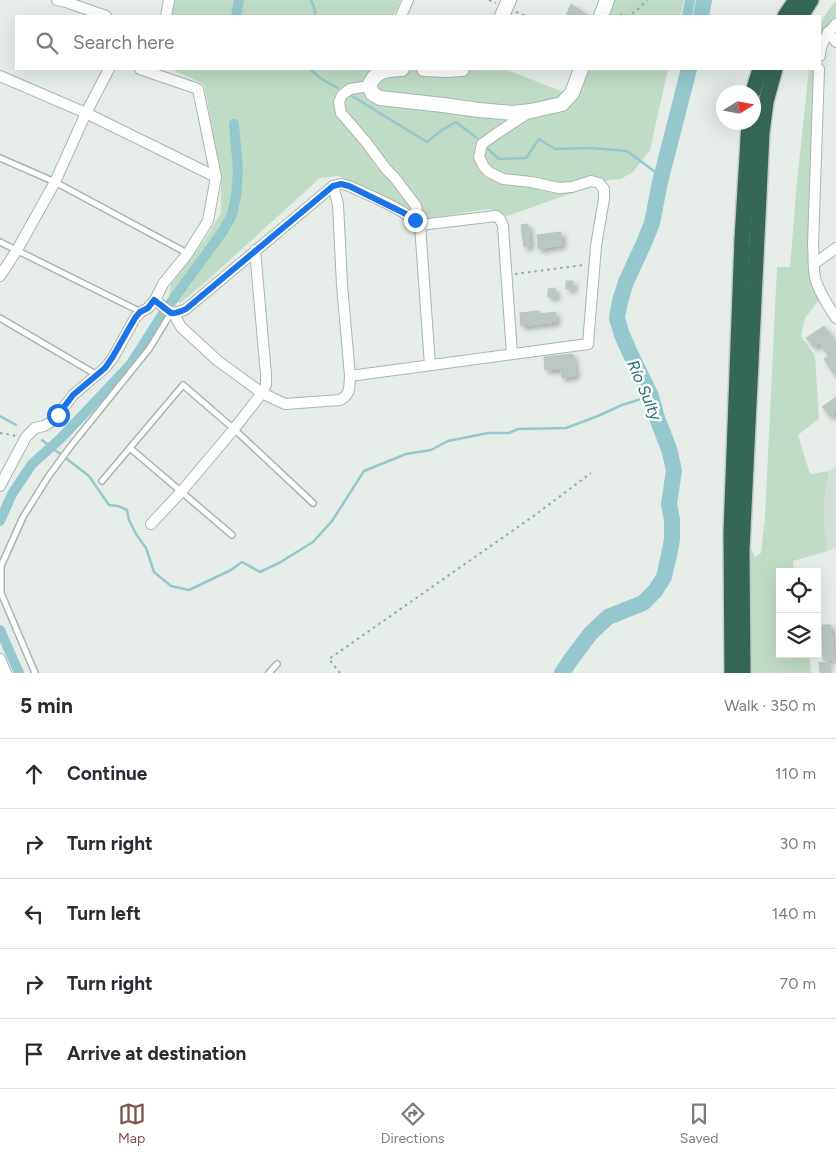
<!DOCTYPE html>
<html lang="en">
<head>
<meta charset="utf-8">
<style>
  :root { --surface:#fff; --page:#f7f7f7; --text:#2b2b33; --muted:#7c7c81; --line:#e1e1e2; --accent:#7e524d }
  body { margin:0; font-family:Figtree,sans-serif; background:var(--page); color:var(--text) }
  .controls { position:absolute; right:15px; bottom:15px; display:grid; overflow:hidden; border-radius:0px; box-shadow:0 5px 20px #0002 }
  .controls button { width:45px; height:45px; display:grid; place-items:center; padding:0; border:0; border-bottom:1px solid var(--line); background:var(--surface); color:var(--text); font:25px sans-serif }
  .compass { position:absolute; left:716px; top:85px; width:45px; height:45px; border-radius:50%; background:var(--surface); box-shadow:0 5px 20px #0002; rotate:79deg }
  .stop { position:absolute; width:15px; height:15px; margin:-11px; border:4px solid #1a73e8; border-radius:50%; background:#fff }
  .stop.end { background:#1a73e8; border-color:#fff; box-shadow:0 1px 5px #0008 }
  .list { margin:0; padding:0; list-style:none }
  h2 { display:flex; justify-content:space-between; align-items:center; height:65px; margin:0; padding:0 20px; font-size:21px }
  h2 small { font-size:16px; font-weight:400; color:var(--muted) }
  .list li { display:grid; grid-template-columns:32px 1fr auto; gap:15px; align-items:center; box-sizing:border-box; height:70px; padding:0 20px; border-top:1px solid var(--line) }
  .list b { display:block; font-size:19px; white-space:nowrap }
  .list em { font-size:16px; font-style:normal; color:var(--muted) }
  .icon { flex:none; width:28px; height:28px; fill:none; stroke:currentColor; stroke-width:2; stroke-linecap:round; stroke-linejoin:round }
  .map { position:relative; flex:none; width:836px; height:673px; overflow:hidden }
  .search { position:absolute; background:var(--surface); box-shadow:0 5px 20px #0002; left:15px; right:15px; top:15px; height:55px; display:flex; align-items:center; gap:12px; box-sizing:border-box; padding:0 18px; border-radius:0px; color:var(--muted); font-size:19px }
  .sheet { height:415px; background:var(--surface) }
  nav { display:flex; justify-content:space-around; align-items:center; box-sizing:border-box; height:70px; border-top:1px solid var(--line); background:var(--surface); font-size:14px; color:var(--muted) }
  nav a { display:grid; justify-items:center; gap:2px }
  nav .on { color:var(--accent) }
  .map>svg:first-child { display:block }
</style>
</head>
<body>
<div class="map">
<svg width="836" height="673" viewBox="0 0 836 673">
  <defs>
    <filter id="shadow"><feDropShadow dx="3.5" dy="3.5" stdDeviation="2.5" flood-color="#0004"/></filter>
  </defs>
  <rect width="100%" height="100%" fill="#e6ede9"/>
  <polygon fill="#d4ddd8" points="836,466 836,548 828,551 825,533 824,502 829,471"/>
  <g fill="#c1dcc6">
    <polygon points="175,0 401,0 393,16 172,16"/>
    <polygon points="612,0 684,0 680,16 606,16"/>
    <path d="M 836,1 L 836,18 L 822,32 L 820,40 C 820,21 824,15 836,1 Z"/>
    <polygon points="171,69 505,69 553,88 576,96 587,69 668,69 650,150 633,172 621,179 609,180 507,216 489,209 430,218 339,176 320,178 209,279 180,303 169,296 171,284 204,241 221,213 221,175 204,84"/>
    <polygon points="809,69 816,69 813,282 819,300 805,318 801,336 815,356 819,419 798,435 810,474 829,471 824,502 825,533 828,551 793,561 794,572 780,572 780,654 809,654 811,673 751,673 751,549 755,557 761,553 765,517 777,267 790,267 797,181"/>
  </g>
  <g fill="none" stroke-linecap="round" stroke-linejoin="round">
    <g stroke="#94c8cc" stroke-width="2.5">
      <polyline points="311,0 315,10 315,16"/>
      <polyline points="310,69 320,78 338,88"/>
      <polyline points="347,93 427,142 442,130 456,122 477,138"/>
      <polyline points="488,149 499,159 526,158 539,139 555,149 591,148 627,151 662,177"/>
      <polyline points="0,416 16,425"/>
      <polyline points="42,440 89,476 109,505 118,506 127,510 129,520 136,534 146,548 154,572 171,586 189,590 231,570 242,562 260,572 279,563 313,542 332,521 364,471 406,454 431,450 448,441 488,433 509,433 518,429 566,428 598,416 622,405 651,396"/>
    </g>
    <g stroke="#94c8cc" stroke-width="10">
      <polyline points="236,16 239,0"/>
      <polyline points="687,16 690,0"/>
      <polyline points="0,521 12,494 32,464 60,439 131,364 164,312 223,231 232,215 236,196 238,171 234,124"/>
      <polyline points="0,630 19,673"/>
    </g>
    <g stroke="#94c8cc" stroke-width="16">
      <polyline points="701,16 704,0"/>
      <polyline points="562,673 572,658 591,633 608,617 643,603 655,591 664,577 669,555 672,539 672,520 669,504 674,470 669,449 657,418 651,396 630,353 622,335 617,318 620,301 626,282 644,243 652,223 660,182 689,69"/>
    </g>
  </g>
  <g fill="#bbc8c2" stroke="#b9c6c0" filter="url(#shadow)">
    <polygon points="571,4 589,16 566,16"/>
    <polygon points="528,224 530,246 524,247 521,225"/>
    <polygon points="561,232 562,245 538,249 537,235"/>
    <rect x="566" y="281" width="7" height="8"/>
    <polygon points="555,288 556,297 548,297 548,289"/>
    <polygon points="539,311 539,314 556,312 556,322 521,326 520,313"/>
    <polygon points="824,326 836,343 836,377 824,359 829,356 819,343 814,347 806,338"/>
    <polygon points="573,354 576,375 562,378 561,369 545,370 544,357"/>
    <polygon points="836,397 836,413 831,417 822,407"/>
    <polygon points="822,625 831,625 833,660 823,660"/>
    <polygon points="819,662 827,663 828,673 820,673"/>
  </g>
  <g fill="none" stroke-linecap="round" stroke-linejoin="round">
    <defs>
      <g id="lane">
        <polyline points="0,158 55,182 187,253"/>
        <polyline points="0,242 141,312"/>
        <polyline points="0,318 97,375"/>
        <polyline points="130,448 232,535"/>
        <polyline points="102,481 183,385 234,429 313,503"/>
        <polyline points="35,673 1,593 1,566 23,517 48,477 70,447 149,349 171,313"/>
        <polyline points="269,673 277,664"/>
      </g>
      <g id="street">
        <polyline points="57,0 66,2 106,16"/>
        <polyline points="166,16 169,0"/>
        <polyline points="401,16 408,0"/>
        <polyline points="828,32 836,42"/>
        <path d="M 820,56 C 820,43 827,34 836,24"/>
        <path d="M 819,69 L 813,245 C 814,256 813,268 815,278 C 819,293 828,305 836,318"/>
        <polyline points="0,76 86,113 216,177"/>
        <polyline points="369,86 350,89 342,95 339,102 341,113 366,142 386,169 395,178 416,206 420,225 430,365"/>
        <polyline points="420,225 496,216 500,219 503,226 512,354"/>
        <polyline points="814,264 836,248"/>
        <polyline points="0,276 17,250 55,182 86,113 109,69"/>
        <path d="M 155,300 C 168,310 169,317 186,309 L 333,186 L 341,184 L 349,186 C 366,194 409,211 419,225"/>
        <path d="M 174,314 L 181,327 L 218,361 L 262,393 L 285,404 L 340,400 C 351,394 349,388 350,376 L 342,285 L 338,204 L 333,186"/>
        <polyline points="350,376 588,344 596,246 604,199 604,189 599,183 591,181 572,187 559,188 531,182 503,179 489,172 484,167 479,157 482,144 496,134 528,113"/>
        <polyline points="0,486 26,437 35,428 44,426 51,422 58,415 73,395 105,368 113,358 135,318 141,312 148,308 155,300 163,284 188,253 208,221 216,177 198,89 140,69"/>
        <polyline points="151,524 181,492 234,429 262,393 266,385 266,375 255,250"/>
        <polyline points="0,659 6,673"/>
      </g>
      <g id="secondary">
        <polyline points="502,16 509,0"/>
        <polyline points="601,16 607,0"/>
        <path d="M 402,69 C 387,70 375,70 369,86 L 373,94 L 380,98 L 443,105 L 479,110 L 513,113 L 531,111 L 562,104 L 572,93 L 581,69"/>
        <polyline points="424,69 446,70 462,69"/>
      </g>
      <g id="highway">
        <polyline points="785,16 796,0"/>
        <polyline points="801,16 811,0"/>
        <polyline points="753,92 760,69"/>
        <polyline points="732,673 731,533 742,239 749,122"/>
        <polyline points="743,673 742,550 762,133 766,102 775,69"/>
      </g>
    </defs>
    <use href="#lane" stroke="#a9b5b0" stroke-width="8"/>
    <use href="#street" stroke="#a9b5b0" stroke-width="12"/>
    <use href="#secondary" stroke="#a5b8b0" stroke-width="16"/>
    <use href="#highway" stroke="#c2c9c7" stroke-width="18"/>
    <g stroke="#89ae9f" stroke-width="2" stroke-dasharray="2.5 4" stroke-linecap="butt">
      <polyline points="489,0 496,3"/>
      <polyline points="516,12 526,16"/>
      <polyline points="620,16 622,13 625,16"/>
      <polyline points="626,16 635,12 647,0"/>
      <polyline points="515,274 584,265"/>
      <polyline points="0,433 17,436"/>
      <polyline points="340,673 329,659 535,515 591,473"/>
    </g>
    <use href="#lane" stroke="#fff" stroke-width="5"/>
    <use href="#street" stroke="#fff" stroke-width="10"/>
    <use href="#secondary" stroke="#fff" stroke-width="14"/>
    <use href="#highway" stroke="#356759" stroke-width="15"/>
  </g>
  <g fill="none" stroke-linecap="round" stroke-linejoin="round">
    <path stroke="#1a73e8" stroke-width="6" d="M 58,415 L 73,395 L 105,368 L 112,358 L 135,318 L 140,312 L 148,308 L 154,300 L 171,313 C 177,314 181,311 186,309 L 333,186 L 341,184 L 349,186 L 406,214 L 415,220"/>
  </g>
  <g text-anchor="middle" stroke-width="5" stroke-linejoin="round" paint-order="stroke">
    <g font-size="16" font-style="italic" fill="#266d74" stroke="#f6faf8">
      <text transform="translate(645 390) rotate(67)" y="6">Río Sulty</text>
    </g>
  </g>
</svg>
<div class="controls">
<button><svg class="icon" aria-label="locate" viewBox="0 0 24 24"><circle cx="12" cy="12" r="6"/><path d="M12 2v4M12 18v4M2 12h4M18 12h4"/></svg></button>
<button><svg class="icon" aria-label="layers" viewBox="0 0 24 24"><path d="M12 4l9 5-9 5-9-5zM3 14l9 5 9-5"/></svg></button>
</div>
<svg class="compass" viewBox="-18 -18 36 36"><path d="M0-13l5 13h-10z" fill="#e53935"/><path d="M0 13l5-13h-10z" fill="#7c7c81"/></svg>
<div class="stop" style="left:58px;top:415px"></div>
<div class="stop end" style="left:415px;top:220px"></div>
<div class="search"><svg class="icon" aria-label="search" viewBox="0 0 24 24"><circle cx="10" cy="10" r="6"/><path d="M15 15l6 6"/></svg>Search here</div>
</div>
<section class="sheet">
<h2>5 min<small>Walk · 350 m</small></h2>
<ul class="list">
<li><svg class="icon" aria-label="ahead" viewBox="0 0 24 24"><path d="M12 20V5M6 11l6-6 6 6"/></svg><div><b>Continue</b></div><em>110 m</em></li>
<li><svg class="icon" aria-label="right" viewBox="0 0 24 24"><path d="M7 20v-9h11M14 6l5 5-5 5"/></svg><div><b>Turn right</b></div><em>30 m</em></li>
<li><svg class="icon" aria-label="left" viewBox="0 0 24 24"><path d="M17 20v-9H6M10 6l-5 5 5 5"/></svg><div><b>Turn left</b></div><em>140 m</em></li>
<li><svg class="icon" aria-label="right" viewBox="0 0 24 24"><path d="M7 20v-9h11M14 6l5 5-5 5"/></svg><div><b>Turn right</b></div><em>70 m</em></li>
<li><svg class="icon" aria-label="arrive" viewBox="0 0 24 24"><path d="M6 21V4h12l-3 4 3 4H6"/></svg><div><b>Arrive at destination</b></div></li>
</ul>
</section>
<nav>
<a class="on"><svg class="icon" aria-label="map" viewBox="0 0 24 24"><path d="M3 6l6-2 6 2 6-2v14l-6 2-6-2-6 2zM9 4v14M15 6v14"/></svg>Map</a>
<a><svg class="icon" aria-label="directions" viewBox="0 0 24 24"><path d="M12 3l9 9-9 9-9-9zM9 14v-3h6M13 9l2 2-2 2"/></svg>Directions</a>
<a><svg class="icon" aria-label="saved" viewBox="0 0 24 24"><path d="M7 4h10v16l-5-4-5 4z"/></svg>Saved</a>
</nav>
</body>
</html>
